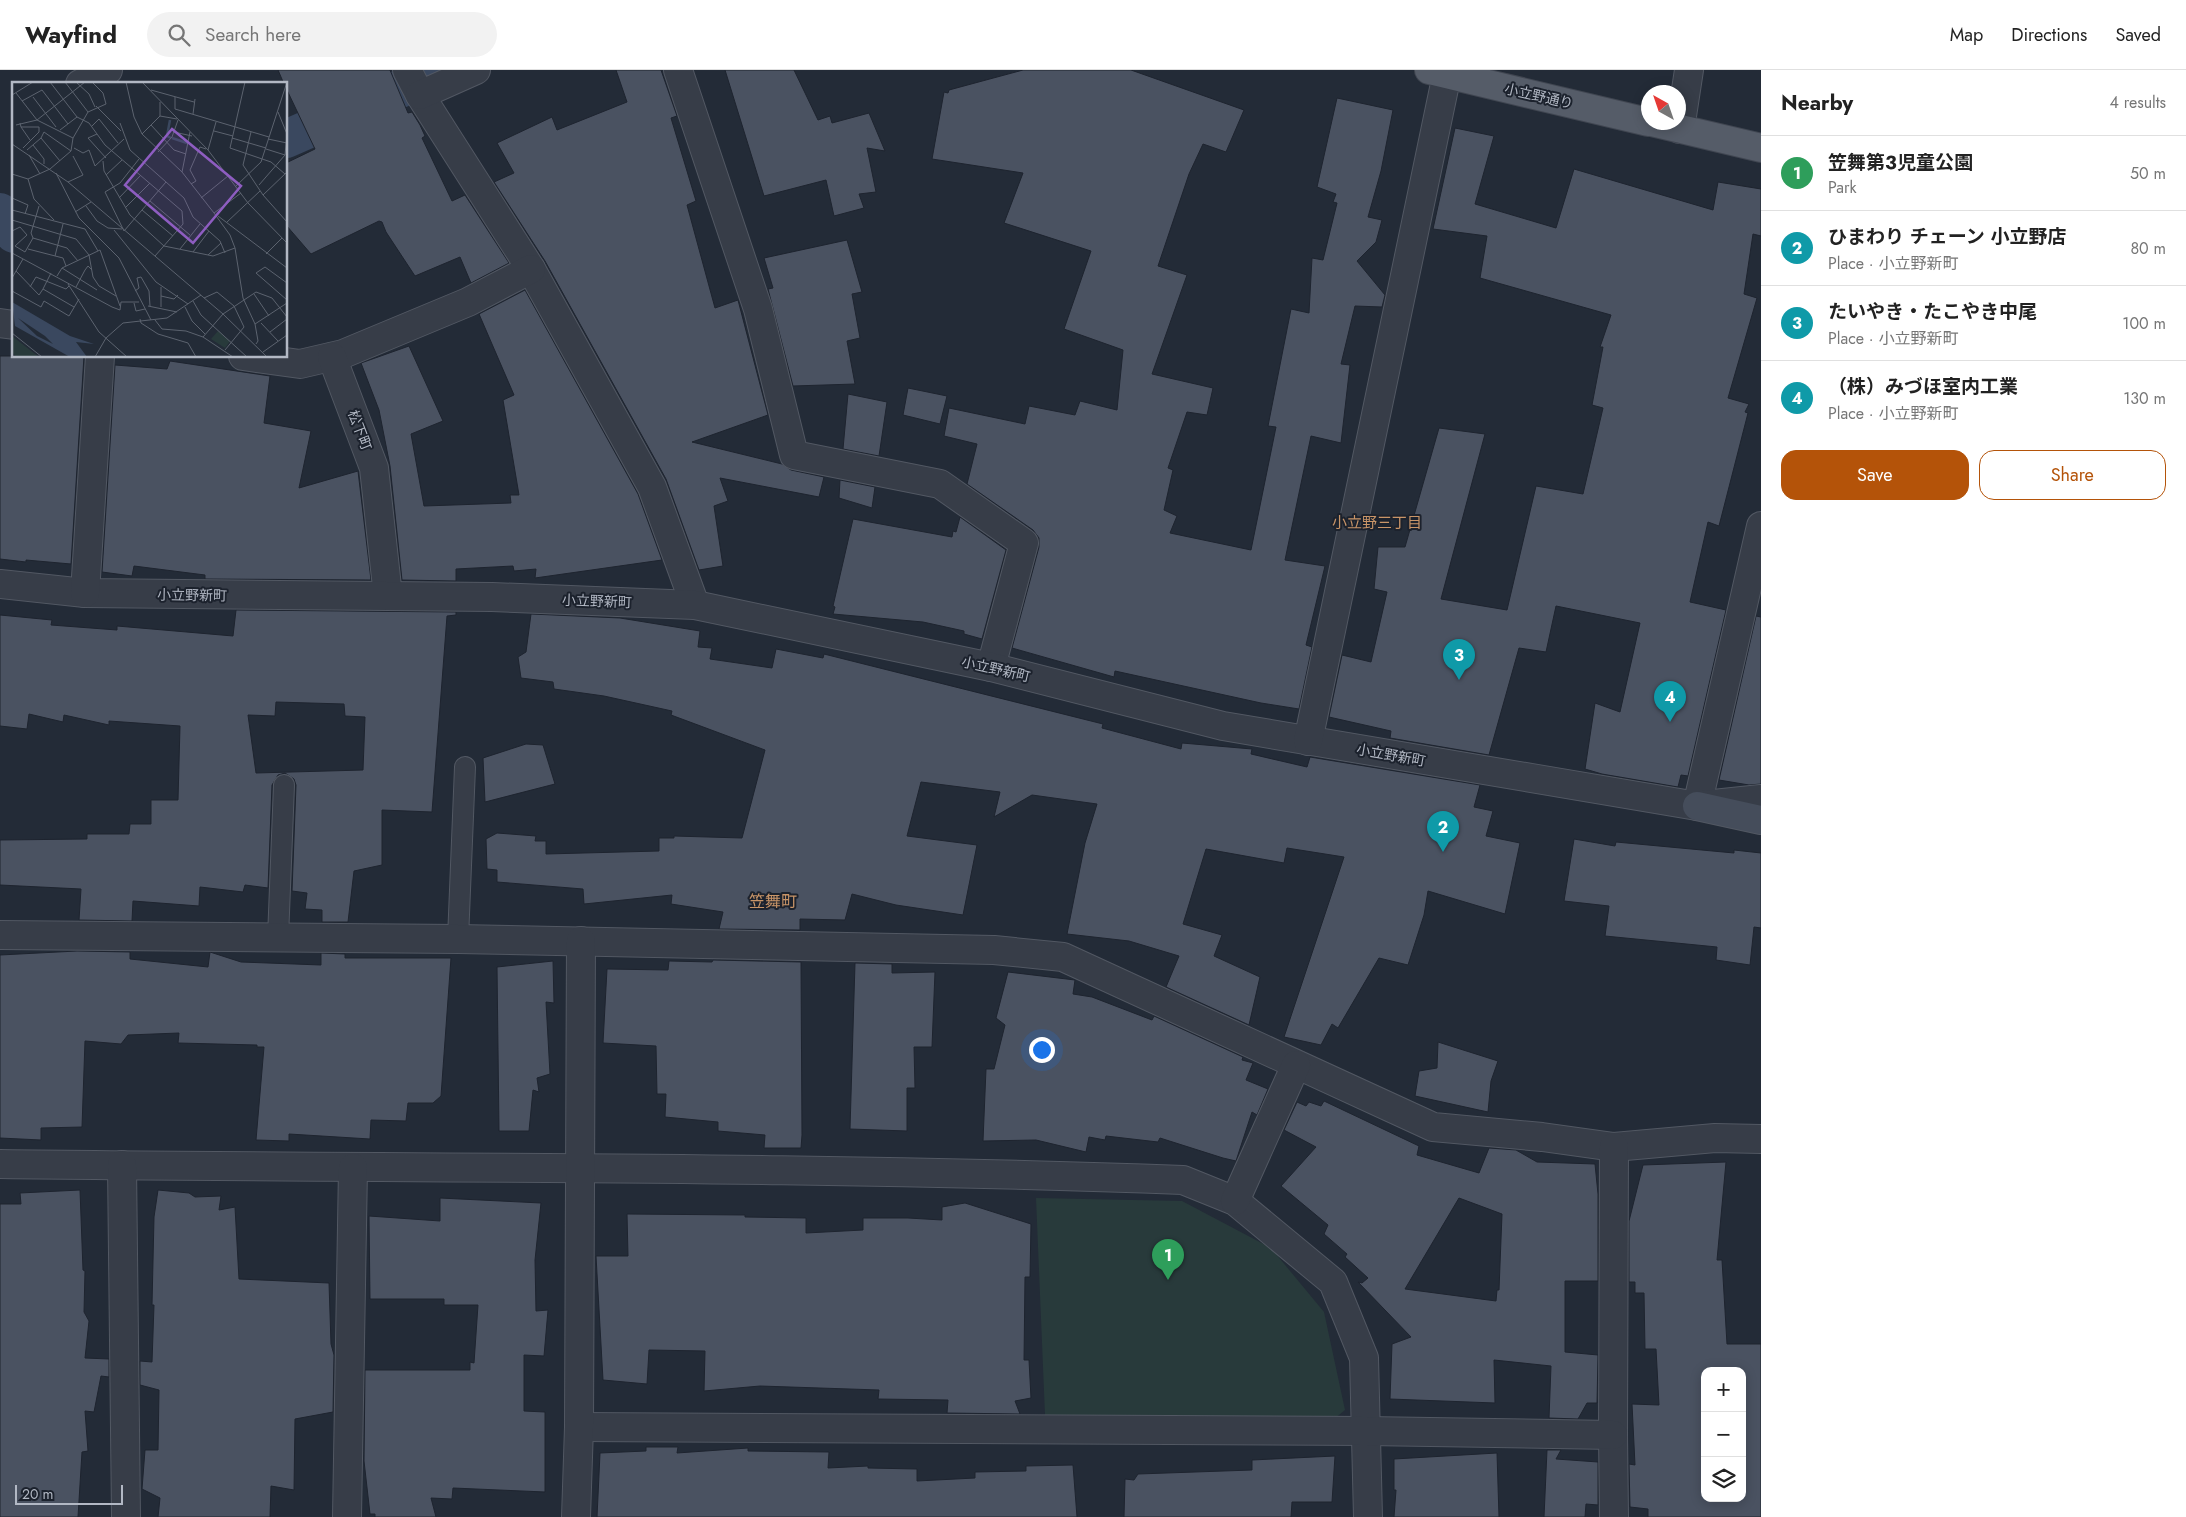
<!DOCTYPE html>
<html lang="en">
<head>
<meta charset="utf-8">
<style>
  :root { --surface:#fff; --page:#f2f2f2; --text:#222; --muted:#767676; --line:#e0e0e0; --accent:#b45309 }
  body { margin:0; font-family:Jost,"Noto Sans JP",sans-serif; background:var(--page); color:var(--text) }
  .controls { position:absolute; right:15px; bottom:15px; display:grid; overflow:hidden; border-radius:10px; box-shadow:0 2px 12px #0003 }
  .controls button { width:45px; height:45px; display:grid; place-items:center; padding:0; border:0; border-bottom:1px solid var(--line); background:var(--surface); color:var(--text); font:25px sans-serif }
  .compass { position:absolute; left:1641px; top:15px; width:45px; height:45px; border-radius:50%; background:var(--surface); box-shadow:0 2px 12px #0003; rotate:320deg }
  .scale { position:absolute; left:15px; bottom:12px; width:108px; box-sizing:border-box; padding-left:5px; border:2px solid #b2b8c4; border-top:0; font-size:14px; line-height:18px; white-space:nowrap; color:#b2b8c4; -webkit-text-stroke:4px #1c222d; paint-order:stroke }
  .you { position:absolute; left:1041px; top:979px; width:18px; height:18px; margin:-12px; border:4px solid #fff; border-radius:50%; background:#1a73e8; box-shadow:0 0 0 8px #1a73e833 }
  .badge { display:grid; place-items:center; width:32px; height:32px; border-radius:50%; background:var(--accent); color:#fff; font-size:16px; font-weight:700 }
  .pin { position:absolute; translate:-50% -41px; filter:drop-shadow(0 1px 2px #0008) }
  .pin::after { content:''; position:absolute; top:26px; width:18px; height:15px; background:inherit; clip-path:polygon(0 0,100% 0,50% 100%) }
  .list { margin:0; padding:0; list-style:none }
  h2 { display:flex; justify-content:space-between; align-items:center; height:65px; margin:0; padding:0 20px; font-size:21px }
  h2 small { font-size:16px; font-weight:400; color:var(--muted) }
  .list li { display:grid; grid-template-columns:32px 1fr auto; gap:15px; align-items:center; box-sizing:border-box; height:75px; padding:0 20px; border-top:1px solid var(--line) }
  .list b { display:block; font-size:19px; white-space:nowrap }
  .list p { margin:0; font-size:16px; white-space:nowrap; color:var(--muted) }
  .list em { font-size:16px; font-style:normal; color:var(--muted) }
  .actions { display:flex; gap:10px; padding:15px 20px }
  .actions a { flex:1; padding:11px 0; border:1px solid var(--accent); border-radius:15px; text-align:center; font-size:18px; color:var(--accent) }
  .actions .main { background:var(--accent); color:#fff }
  .icon { flex:none; width:28px; height:28px; fill:none; stroke:currentColor; stroke-width:2; stroke-linecap:round; stroke-linejoin:round }
  .map { position:relative; flex:none; width:1761px; height:1447px; overflow:hidden }
  header { display:flex; align-items:center; gap:30px; box-sizing:border-box; height:70px; padding:0 25px; background:var(--surface); border-bottom:1px solid var(--line) }
  header strong { font-size:24px }
  nav { display:flex; gap:28px; margin-inline-start:auto; font-size:18px }
  .search { width:350px; height:45px; background:var(--page); display:flex; align-items:center; gap:12px; box-sizing:border-box; padding:0 18px; border-radius:28px; color:var(--muted); font-size:19px }
  main { display:flex }
  aside { flex:1; background:var(--surface) }
  .map>svg:first-child { display:block }
</style>
</head>
<body>
<header>
<strong>Wayfind</strong>
<div class="search"><svg class="icon" aria-label="search" viewBox="0 0 24 24"><circle cx="10" cy="10" r="6"/><path d="M15 15l6 6"/></svg>Search here</div>
<nav><a>Map</a><a>Directions</a><a>Saved</a></nav>
</header>
<main>
<div class="map">
<svg width="1761" height="1447" viewBox="0 0 1761 1447">
  <rect width="100%" height="100%" fill="#232b37"/>
  <polygon fill="#283a3b" points="1036,1128 1182,1131 1271,1178 1324,1242 1345,1340 1334,1349 1045,1345"/>
  <g fill="none" stroke-linecap="round" stroke-linejoin="round">
    <g stroke="#3a485f" stroke-width="38">
      <polyline points="421,9 438,1"/>
      <polyline points="286,69 402,18"/>
      <polyline points="0,142 14,164"/>
    </g>
  </g>
  <g fill="#4a5261" stroke="#1e242f" fill-rule="evenodd">
    <polygon points="278,0 390,0 408,43 412,42 420,55 425,66 422,68 452,131 465,125 509,193 471,213 460,187 415,206 386,162 382,152 379,151 311,184 286,155 286,93 315,79 286,18 286,14 284,14"/>
    <polygon points="616,0 661,0 677,46 671,48 696,131 687,135 715,238 738,230 768,345 692,372 782,394 791,400 824,407 819,427 720,408 728,431 714,436 723,496 699,500 666,409 545,191 494,112 514,103 497,73 552,47 557,60 627,32"/>
    <polygon points="725,0 794,0 818,50 830,46 832,53 869,43 885,81 867,78 876,122 859,124 864,138 834,146 826,110 764,126"/>
    <polygon points="1023,0 1131,0 1244,40 1226,82 1203,74 1189,104 1158,196 1187,205 1152,304 1213,318 1207,345 1187,342 1168,398 1173,400 1164,440 1177,446 1170,463 1251,480 1276,357 1268,356 1291,239 1309,243 1312,188 1323,190 1337,133 1333,132 1336,124 1317,117 1337,28 1393,40 1381,101 1368,147 1382,150 1376,172 1357,191 1385,225 1382,237 1355,236 1341,294 1350,295 1341,373 1311,366 1285,490 1325,496 1306,575 1312,577 1299,639 1261,633 1115,601 1114,607 1012,578 1039,477 1039,468 1033,460 967,414 977,374 944,366 949,338 1025,354 1029,336 1075,345 1080,331 1117,340 1123,280 1064,259 1091,181 1004,153 1023,103 932,89 944,22 948,23 949,20"/>
    <polygon points="1455,58 1494,66 1475,134 1556,158 1574,99 1713,140 1718,112 1761,119 1761,166 1753,164 1744,224 1757,228 1728,328 1749,334 1745,342 1748,343 1719,456 1708,452 1690,532 1726,540 1688,706 1681,705 1678,717 1602,704 1585,699 1595,633 1620,642 1640,553 1556,536 1546,582 1519,578 1489,685 1390,668 1391,661 1329,647 1342,585 1371,592 1387,522 1374,519 1378,477 1405,477 1439,358 1485,364 1441,529 1507,540 1536,416 1583,424 1603,338 1592,335 1603,277 1600,277 1611,245 1480,208 1487,166 1433,159"/>
    <polygon points="847,170 862,222 852,224 860,268 847,271 855,314 793,316 768,219 773,218 764,188"/>
    <polygon points="525,220 638,424 662,490 535,508 536,499 514,501 513,496 456,499 456,511 402,510 390,396 379,340 361,293 409,276 443,351 411,364 424,436 511,433 510,425 519,425 503,330 514,325 479,244"/>
    <polygon points="0,286 84,286 71,494 26,490 26,492 0,489"/>
    <polygon points="170,291 270,306 264,353 311,361 299,418 358,401 371,510 205,509 205,505 134,496 132,506 102,502 115,295 167,299"/>
    <polygon points="908,318 947,326 940,354 903,345"/>
    <polygon points="848,324 887,332 879,386 843,379"/>
    <polygon points="840,410 875,417 872,438 839,428"/>
    <polygon points="960,447 1006,480 982,569 964,564 964,561 923,552 833,544 835,537 833,536 853,449 952,467 953,461 956,462"/>
    <path d="M 236,540 L 456,542 L 456,545 L 447,546 L 432,742 L 382,740 L 382,795 L 354,801 L 348,852 L 322,852 L 322,840 L 305,839 L 307,823 L 292,821 L 296,715 L 294,709 L 285,703 L 278,705 L 272,715 L 268,818 L 245,815 L 243,822 L 200,817 L 199,836 L 133,831 L 132,851 L 79,850 L 81,819 L 0,815 L 0,770 L 87,769 L 87,764 L 129,764 L 130,754 L 151,754 L 151,730 L 178,730 L 180,656 L 109,651 L 109,655 L 64,645 L 63,652 L 29,644 L 27,659 L 0,656 L 0,545 L 52,550 L 51,555 L 117,560 L 117,556 L 233,566 ZM 276,632 L 344,634 L 345,646 L 365,647 L 363,700 L 256,703 L 248,645 L 275,646 Z"/>
    <polygon points="531,544 620,548 700,561 698,577 712,578 710,589 772,598 776,579 823,588 824,584 1103,654 1102,658 1181,679 1182,673 1252,679 1251,684 1307,697 1310,687 1480,715 1474,737 1493,741 1486,766 1520,773 1505,844 1428,821 1424,845 1408,895 1379,888 1338,958 1332,954 1321,975 1284,967 1344,787 1287,778 1284,793 1206,779 1183,854 1222,865 1214,886 1260,907 1249,955 1166,917 1179,886 1129,871 1067,864 1085,773 1097,734 1032,725 994,747 1000,722 921,712 907,766 977,775 963,845 896,835 852,824 845,850 800,849 800,860 719,859 723,842 671,834 672,825 584,834 583,819 497,812 497,800 487,799 486,769 497,763 536,766 535,771 546,771 546,784 659,781 659,768 674,768 674,766 742,768 765,680 671,645 672,641 604,626 554,619 553,612 521,608 518,587 526,582"/>
    <polygon points="1756,546 1761,547 1761,714 1749,715 1719,710"/>
    <polygon points="526,674 543,675 555,714 485,732 483,688"/>
    <polygon points="1574,769 1615,776 1616,772 1734,783 1734,780 1761,783 1761,858 1754,857 1750,895 1716,890 1717,877 1605,866 1609,836 1564,831"/>
    <polygon points="77,881 130,882 130,889 208,897 210,882 241,892 321,895 321,883 345,884 345,888 451,888 441,1026 433,1033 408,1033 406,1051 371,1050 370,1069 289,1064 289,1071 256,1070 264,977 257,977 257,975 178,973 179,963 128,965 121,974 85,971 82,1057 41,1058 41,1070 0,1068 0,885"/>
    <polygon points="713,890 801,892 802,1065 801,1078 764,1078 765,1065 718,1061 718,1052 665,1047 666,1024 657,1024 656,976 603,973 607,899 668,900 669,891 712,892"/>
    <polygon points="553,891 554,933 546,932 550,1004 537,1008 539,1022 533,1020 529,1061 499,1061 497,897"/>
    <polygon points="855,893 892,894 892,903 935,902 932,977 914,977 915,1018 907,1018 907,1061 850,1059"/>
    <polygon points="1008,902 1075,910 1073,924 1092,927 1152,950 1154,946 1243,987 1242,990 1253,993 1246,1010 1268,1019 1257,1045 1252,1042 1236,1091 1223,1088 1160,1068 1158,1072 1106,1066 1105,1070 1089,1067 1086,1082 1036,1070 983,1071 986,999 994,999 1005,955 996,948"/>
    <polygon points="1438,972 1498,991 1491,1011 1488,1042 1415,1026 1419,1001 1437,998"/>
    <path d="M 1324,1031 L 1419,1076 L 1417,1085 L 1479,1103 L 1489,1078 L 1516,1080 L 1537,1092 L 1595,1094 L 1598,1124 L 1598,1211 L 1565,1211 L 1565,1282 L 1598,1285 L 1597,1333 L 1587,1333 L 1578,1349 L 1549,1348 L 1551,1296 L 1494,1290 L 1495,1333 L 1390,1329 L 1392,1274 L 1411,1267 L 1358,1212 L 1362,1213 L 1368,1208 L 1345,1187 L 1347,1184 L 1324,1164 L 1328,1155 L 1281,1116 L 1316,1077 L 1284,1060 L 1297,1032 L 1306,1036 L 1309,1032 L 1321,1036 ZM 1459,1128 L 1502,1144 L 1499,1220 L 1497,1220 L 1496,1231 L 1405,1219 Z"/>
    <path d="M 1726,1092 L 1717,1190 L 1722,1190 L 1727,1274 L 1761,1274 L 1761,1447 L 1648,1447 L 1648,1439 L 1630,1437 L 1629,1394 L 1635,1395 L 1632,1334 L 1659,1335 L 1656,1279 L 1645,1279 L 1644,1223 L 1635,1223 L 1635,1212 L 1629,1212 L 1629,1151 L 1643,1095 ZM 1705,1301 L 1742,1301 L 1742,1428 L 1705,1428 Z"/>
    <polygon points="80,1120 83,1200 85,1201 84,1242 89,1251 85,1288 109,1289 109,1307 101,1306 94,1342 85,1341 88,1381 82,1382 78,1447 0,1447 0,1134 21,1134 20,1123"/>
    <polygon points="158,1120 189,1123 195,1127 221,1126 219,1140 235,1137 239,1209 329,1213 331,1274 334,1285 333,1342 295,1349 294,1420 271,1416 270,1447 158,1447 160,1428 142,1419 145,1380 158,1380 159,1320 140,1315 140,1291 152,1292 154,1235 152,1235 154,1147"/>
    <polygon points="440,1128 541,1133 535,1190 536,1241 548,1240 544,1286 524,1285 524,1341 545,1342 545,1422 453,1418 452,1429 431,1428 436,1447 375,1447 375,1444 370,1444 364,1391 365,1300 470,1300 470,1292 474,1293 478,1235 444,1235 444,1229 370,1229 369,1146 440,1151"/>
    <polygon points="965,1133 1031,1154 1030,1207 1025,1207 1024,1290 1029,1290 1031,1328 1015,1331 1020,1344 947,1343 948,1330 878,1329 879,1320 760,1316 704,1321 705,1281 649,1280 647,1314 603,1310 596,1186 628,1186 627,1144 745,1145 745,1147 806,1148 806,1163 863,1160 863,1148 908,1148 942,1150 942,1137"/>
    <polygon points="646,1377 678,1377 677,1383 748,1378 748,1381 829,1382 828,1398 868,1396 868,1398 917,1399 917,1411 975,1408 975,1402 1026,1401 1026,1396 1073,1395 1077,1447 597,1447 600,1383 646,1381"/>
    <polygon points="1547,1380 1561,1380 1556,1389 1598,1392 1598,1435 1586,1434 1585,1447 1544,1447"/>
    <polygon points="1497,1383 1499,1447 1394,1447 1396,1420 1394,1420 1394,1389"/>
    <polygon points="1335,1386 1332,1432 1292,1432 1291,1447 1124,1447 1125,1409 1134,1410 1138,1404 1252,1400 1252,1390"/>
  </g>
  <g fill="none" stroke-linecap="round" stroke-linejoin="round">
    <defs>
      <g id="lane">
        <polyline points="278,868 284,715"/>
        <polyline points="458,869 465,697"/>
      </g>
      <g id="street">
        <polyline points="407,0 420,25 531,199 652,417 695,535"/>
        <polyline points="678,0 758,239 794,385 940,414 1024,473 991,597"/>
        <polyline points="80,14 108,0"/>
        <polyline points="420,25 476,0"/>
        <polyline points="1680,59 1689,0"/>
        <polyline points="0,253 14,255"/>
        <polyline points="243,286 300,294 343,284 468,232 531,199"/>
        <polyline points="332,287 374,398 388,526"/>
        <polyline points="0,514 85,523 492,527 695,535 991,597 1223,656 1697,736 1761,456"/>
        <polyline points="85,523 100,286"/>
        <polyline points="1308,671 1447,4"/>
        <polyline points="1704,735 1761,729"/>
        <polyline points="0,865 458,869 994,880 1063,887 1433,1057 1542,1067 1614,1077 1715,1068 1761,1069"/>
        <polyline points="1614,1077 1613,1365 1614,1447"/>
        <path d="M 0,1094 C 394,1099 789,1095 1183,1110 L 1235,1131 L 1333,1212 L 1364,1288 L 1368,1447"/>
        <polyline points="122,1095 126,1447"/>
        <polyline points="1235,1131 1296,995"/>
        <polyline points="579,1357 1367,1361 1613,1365"/>
        <polyline points="347,1447 353,1098"/>
        <polyline points="576,1447 579,1357 581,871"/>
      </g>
      <polyline id="secondary" points="1697,736 1761,750"/>
      <g id="primary">
        <polyline points="1429,0 1648,52"/>
        <polyline points="1651,52 1761,78"/>
      </g>
    </defs>
    <use href="#lane" stroke="#525863" stroke-width="22"/>
    <use href="#street" stroke="#525863" stroke-width="30"/>
    <use href="#secondary" stroke="#525863" stroke-width="30"/>
    <use href="#primary" stroke="#404651" stroke-width="30"/>
    <use href="#lane" stroke="#373d48" stroke-width="20"/>
    <use href="#street" stroke="#373d48" stroke-width="28"/>
    <use href="#secondary" stroke="#454d5b" stroke-width="28"/>
    <use href="#primary" stroke="#555c68" stroke-width="28"/>
  </g>
  <g text-anchor="middle" stroke-width="4" stroke-linejoin="round" paint-order="stroke">
    <g font-size="14" fill="#b2b8c4" stroke="#1c222d">
      <text transform="translate(1539 26) rotate(13)" y="5">小立野通り</text>
      <text transform="translate(360 360) rotate(69)" y="5">松下町</text>
      <text transform="translate(192 525) rotate(1)" y="5">小立野新町</text>
      <text transform="translate(597 531) rotate(2)" y="5">小立野新町</text>
      <text transform="translate(996 599) rotate(13)" y="5">小立野新町</text>
      <text transform="translate(1391 685) rotate(10)" y="5">小立野新町</text>
    </g>
    <g font-size="15" fill="#c99568" stroke="#1c222d">
      <text x="1377" y="458">小立野三丁目</text>
    </g>
    <g font-size="16" fill="#c99568" stroke="#1c222d">
      <text x="773" y="837">笠舞町</text>
    </g>
  </g>
  <g transform="translate(12 12)">
    <rect width="275" height="275" fill="#232b37"/>
    <path d="M 206,249 L 218,259 L 213,266 L 199,257 ZM 0,254 L 27,275 L 4,275 L 0,270 Z" fill="#283a3b"/>
    <path d="M 0,220 L 58,254 L 82,262 L 64,260 L 75,275 L 58,275 L 3,244 ZM 6,236 L 33,254 L 41,262 L 25,254 Z" fill="#3a485f" fill-rule="evenodd"/>
    <path fill="none" stroke="#3a485f" stroke-width="2.5" d="M 158,38 L 155,54 L 159,56M 160,56 L 175,61"/>
    <path fill="none" stroke="#5c636f" stroke-width="1" d="M 38,0 L 65,35 L 77,41 L 93,63 L 170,129 L 171,142 L 143,174M 53,0 L 76,30M 64,0 L 77,12 L 83,25M 114,0 L 122,35 L 130,52 L 170,90 L 202,131 L 229,111M 130,0 L 196,68 L 236,121 L 275,161M 233,0 L 218,66 L 259,80 L 273,92M 139,8 L 182,20M 4,11 L 25,38M 0,13 L 21,0M 21,15 L 44,45M 163,15 L 163,27 L 257,55M 10,19 L 30,8 L 56,42M 84,24 L 109,49M 181,32 L 183,17M 148,34 L 165,37M 25,38 L 73,0M 8,41 L 9,45 L 27,45 L 27,50 L 11,66M 108,41 L 118,68 L 172,116 L 181,135 L 208,159 L 213,171M 4,43 L 25,38 L 61,56M 139,43 L 162,68 L 174,72M 80,44 L 87,37 L 106,61M 9,45 L 18,58M 48,48 L 65,35M 202,49 L 221,54M 162,50 L 180,54M 239,50 L 231,83 L 251,113 L 275,140M 85,52 L 76,56 L 94,76M 130,52 L 148,34 L 148,20M 29,56 L 32,50 L 59,69M 220,56 L 254,66M 256,57 L 275,61M 0,62 L 56,100 L 211,232 L 255,275M 21,63 L 32,77 L 32,82M 62,66 L 71,71 L 77,68 L 83,84 L 112,57M 254,67 L 273,73M 15,68 L 29,56 L 48,79M 196,68 L 204,40M 146,70 L 160,55 L 166,38M 17,73 L 28,92M 91,79 L 92,89 L 118,133 L 152,164 L 201,174 L 223,166M 170,90 L 178,50M 44,91 L 67,136 L 107,176 L 139,238M 0,92 L 16,97 L 22,117 L 42,138M 94,93 L 110,78M 16,97 L 38,87 L 59,69 L 61,56 L 76,30 L 94,22 L 91,11 L 80,0M 56,100 L 71,93 L 61,74M 179,102 L 184,99 L 178,88 L 188,65 L 194,67M 247,103 L 273,73 L 275,52 L 266,30M 224,104 L 249,80 L 275,0M 251,113 L 275,90M 0,116 L 16,123 L 13,132M 107,116 L 129,93M 189,116 L 216,94M 138,119 L 178,153M 74,124 L 85,139 L 96,146 L 110,147M 113,126 L 138,101M 0,128 L 73,147 L 86,169M 130,128 L 161,154M 63,130 L 79,120M 202,131 L 218,153 L 223,166 L 231,216 L 243,242 L 246,259 L 244,262M 206,134 L 275,186M 0,138 L 64,157 L 77,173 L 81,195 L 87,204 L 104,214M 215,140 L 248,109M 102,148 L 144,200 L 176,222M 0,149 L 8,145 L 15,153M 112,149 L 93,110 L 108,101 L 127,77M 112,149 L 154,100M 15,153 L 3,164 L 13,170 L 21,156 L 19,151 L 27,124M 21,156 L 55,166 L 66,179M 16,167 L 51,176 L 54,184M 168,167 L 188,142M 181,170 L 197,149M 0,171 L 100,225 L 108,228 L 109,220 L 127,220M 254,172 L 270,156M 196,173 L 209,161M 43,174 L 51,142M 50,186 L 85,208M 4,189 L 27,213 L 31,207M 39,191 L 31,207 L 62,225M 45,194 L 50,186 L 88,168 L 108,224M 0,196 L 11,177M 275,201 L 253,185 L 244,191 L 275,218M 56,202 L 87,250 L 115,275M 18,205 L 24,195 L 54,207 L 57,204M 64,205 L 73,188 L 76,184 L 80,188M 0,209 L 29,225 L 32,219 L 57,234 L 67,217M 123,209 L 127,206 L 125,196 L 129,195 L 137,209 L 138,224M 242,212 L 257,234M 149,214 L 162,217 L 166,213M 192,216 L 205,210 L 222,224 L 232,245 L 213,268M 181,219 L 189,233 L 235,275M 122,221 L 124,229 L 133,227M 136,224 L 165,230M 149,225 L 149,205M 173,225 L 180,239 L 193,252M 128,237 L 129,241 L 146,252 L 176,261 L 184,275M 143,238 L 150,247 L 174,249 L 191,255 L 221,275M 249,241 L 266,259M 243,242 L 275,221M 258,250 L 275,237M 0,251 L 30,275M 191,255 L 211,232 L 244,210 L 260,216 L 275,235M 251,270 L 275,253M 83,275 L 94,256 L 111,241 L 155,236 L 189,213"/>
    <path fill="#8e5dc1" fill-opacity="0.15" stroke="#8e5dc1" stroke-width="2.5" d="M 160,47 L 229,104 L 181,161 L 113,103 Z"/>
    <rect width="275" height="275" fill="none" stroke="#b2b8c4" stroke-width="2.5"/>
  </g>
</svg>
<div class="controls">
<button>+</button>
<button>−</button>
<button><svg class="icon" aria-label="layers" viewBox="0 0 24 24"><path d="M12 4l9 5-9 5-9-5zM3 14l9 5 9-5"/></svg></button>
</div>
<svg class="compass" viewBox="-18 -18 36 36"><path d="M0-13l5 13h-10z" fill="#e53935"/><path d="M0 13l5-13h-10z" fill="#767676"/></svg>
<div class="scale">20 m</div>
<div class="you"></div>
<div class="pin badge" style="left:1168px;top:1210px;background:#2e9e5b">1</div>
<div class="pin badge" style="left:1443px;top:782px;background:#0f9aa8">2</div>
<div class="pin badge" style="left:1459px;top:610px;background:#0f9aa8">3</div>
<div class="pin badge" style="left:1670px;top:652px;background:#0f9aa8">4</div>
</div>
<aside>
<h2>Nearby<small>4 results</small></h2>
<ul class="list">
<li><span class="badge" style="background:#2e9e5b">1</span><div><b>笠舞第３児童公園</b><p>Park</p></div><em>50 m</em></li>
<li><span class="badge" style="background:#0f9aa8">2</span><div><b>ひまわり チェーン 小立野店</b><p>Place · 小立野新町</p></div><em>80 m</em></li>
<li><span class="badge" style="background:#0f9aa8">3</span><div><b>たいやき・たこやき中尾</b><p>Place · 小立野新町</p></div><em>100 m</em></li>
<li><span class="badge" style="background:#0f9aa8">4</span><div><b>（株）みづほ室内工業</b><p>Place · 小立野新町</p></div><em>130 m</em></li>
</ul>
<div class="actions"><a class="main">Save</a><a>Share</a></div>
</aside>
</main>
</body>
</html>
